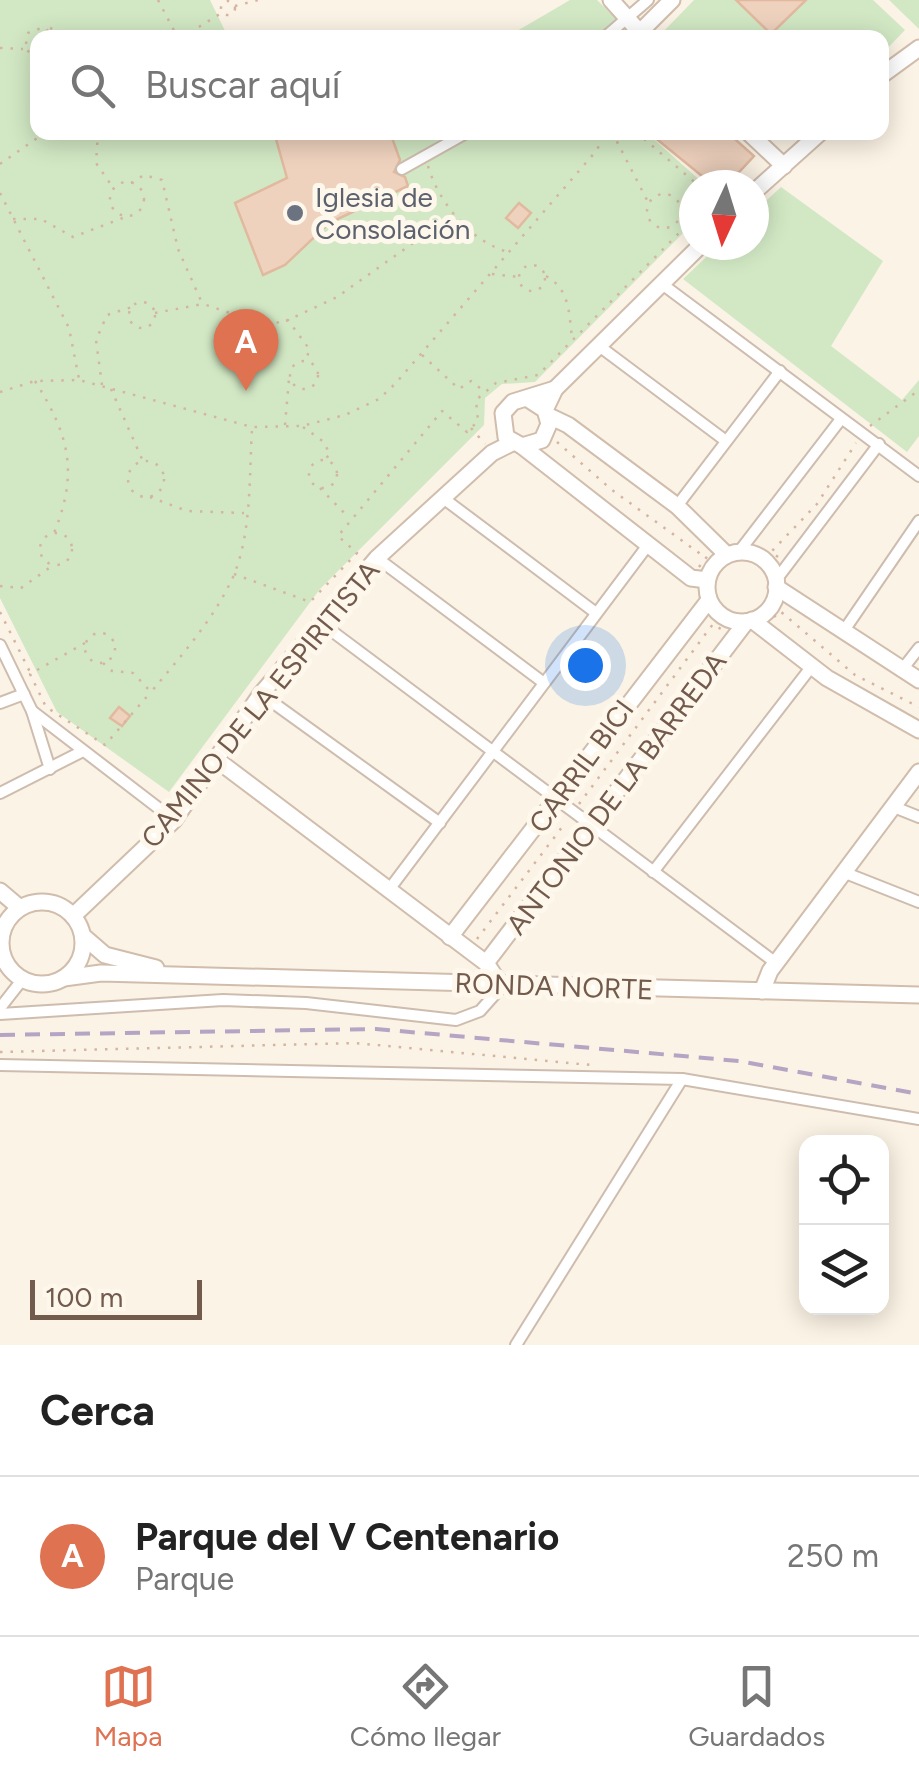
<!DOCTYPE html>
<html lang="es">
<head>
<meta charset="utf-8">
<style>
  :root { --surface:#fff; --page:#f2f2f2; --text:#222; --muted:#767676; --line:#e0e0e0; --accent:#de7251 }
  body { margin:0; font-family:Figtree,sans-serif; background:var(--page); color:var(--text) }
  .controls { position:absolute; right:30px; bottom:30px; display:grid; overflow:hidden; border-radius:20px; box-shadow:0 5px 25px #0003 }
  .controls button { width:90px; height:90px; display:grid; place-items:center; padding:0; border:0; border-bottom:2px solid var(--line); background:var(--surface); color:var(--text); font:50px sans-serif }
  .compass { position:absolute; left:679px; top:170px; width:90px; height:90px; border-radius:50%; background:var(--surface); box-shadow:0 5px 25px #0003; rotate:184deg }
  .scale { position:absolute; left:30px; bottom:25px; width:172px; box-sizing:border-box; padding-left:10px; border:5px solid #725a4c; border-top:0; font-size:28px; line-height:35px; white-space:nowrap; color:#725a4c; -webkit-text-stroke:8px #fef7eb; paint-order:stroke }
  .you { position:absolute; left:585px; top:665px; width:35px; height:35px; margin:-25px; border:8px solid #fff; border-radius:50%; background:#1a73e8; box-shadow:0 0 0 15px #1a73e833 }
  .badge { display:grid; place-items:center; width:65px; height:65px; border-radius:50%; background:var(--accent); color:#fff; font-size:32px; font-weight:700 }
  .pin { position:absolute; translate:-50% -82px; filter:drop-shadow(0 2px 5px #0008) }
  .pin::after { content:''; position:absolute; top:52px; width:35px; height:30px; background:inherit; clip-path:polygon(0 0,100% 0,50% 100%) }
  .list { margin:0; padding:0; list-style:none }
  h2 { display:flex; justify-content:space-between; align-items:center; height:130px; margin:0; padding:0 40px; font-size:42px }
  h2 small { font-size:32px; font-weight:400; color:var(--muted) }
  .list li { display:grid; grid-template-columns:65px 1fr auto; gap:30px; align-items:center; box-sizing:border-box; height:160px; padding:0 40px; border-top:2px solid var(--line) }
  .list b { display:block; font-size:38px; white-space:nowrap }
  .list p { margin:0; font-size:32px; white-space:nowrap; color:var(--muted) }
  .list em { font-size:32px; font-style:normal; color:var(--muted) }
  .icon { flex:none; width:55px; height:55px; fill:none; stroke:currentColor; stroke-width:2; stroke-linecap:round; stroke-linejoin:round }
  .map { position:relative; flex:none; width:919px; height:1345px; overflow:hidden }
  .search { position:absolute; background:var(--surface); box-shadow:0 5px 25px #0003; left:30px; right:30px; top:30px; height:110px; display:flex; align-items:center; gap:25px; box-sizing:border-box; padding:0 35px; border-radius:20px; color:var(--muted); font-size:38px }
  .sheet { height:290px; background:var(--surface) }
  nav { display:flex; justify-content:space-around; align-items:center; box-sizing:border-box; height:140px; border-top:2px solid var(--line); background:var(--surface); font-size:28px; color:var(--muted) }
  nav a { display:grid; justify-items:center; gap:5px }
  nav .on { color:var(--accent) }
  .map>svg:first-child { display:block }
</style>
</head>
<body>
<div class="map">
<svg width="919" height="1345" viewBox="0 0 919 1345">
  <rect width="100%" height="100%" fill="#fbf3e5"/>
  <g fill="#d2e8c4">
    <polygon points="0,0 210,0 228,37 38,38 38,132 647,133 705,185 694,185 694,222 535,382 502,384 485,398 484,425 320,589 169,792 57,712 0,598"/>
    <polygon points="570,0 597,0 635,37 505,38"/>
    <polygon points="694,0 873,0 905,30 882,54 882,38 665,38 661,34"/>
    <polygon points="889,0 919,0 919,29"/>
    <polygon points="781,187 883,261 831,346 902,400 919,380 919,436 907,452 683,279 719,245 754,245 754,212"/>
  </g>
  <g fill="#efd2be" stroke="#e1b99f" stroke-width="2.5">
    <polygon points="736,0 806,0 771,34"/>
    <polygon points="274,132 390,132 400,160 394,172 405,177 408,186 329,223 285,265 263,275 235,203 287,178"/>
    <polygon points="648,132 727,132 754,156 727,185 713,185"/>
    <polygon points="519,203 531,213 518,228 506,218"/>
    <polygon points="119,707 130,716 122,726 110,718"/>
  </g>
  <g fill="none" stroke-linecap="round" stroke-linejoin="round">
    <defs>
      <g id="street">
        <polyline points="604,38 648,0"/>
        <polyline points="402,169 468,132"/>
        <polyline points="662,284 919,476"/>
        <polyline points="599,346 726,441"/>
        <polyline points="443,498 596,613"/>
        <polyline points="677,506 780,371"/>
        <polyline points="738,553 841,419"/>
        <polyline points="377,558 544,683"/>
        <polyline points="776,580 879,444"/>
        <polyline points="321,623 776,963"/>
        <polyline points="843,632 919,521"/>
        <polyline points="0,645 32,711 50,769"/>
        <polyline points="901,671 919,648"/>
        <polyline points="261,694 440,823"/>
        <polyline points="0,703 24,694"/>
        <polyline points="32,711 174,820"/>
        <polyline points="0,793 83,751"/>
        <polyline points="894,807 919,817"/>
        <polyline points="653,872 812,666"/>
        <polyline points="843,872 919,902"/>
        <polyline points="388,891 648,545"/>
        <polyline points="0,1008 22,980"/>
        <polyline points="0,1014 223,1000 306,1003 456,1020 480,1011 504,984"/>
        <polyline points="0,1065 682,1079 919,1119"/>
        <polyline points="516,1345 682,1079"/>
      </g>
      <g id="secondary">
        <polyline points="611,0 645,38"/>
        <polyline points="640,32 672,0"/>
        <polyline points="882,75 919,48"/>
        <polyline points="748,132 784,166"/>
        <polyline points="754,192 821,132"/>
        <polyline points="528,399 545,410 549,424 542,440 522,446 506,437 503,413 513,402 555,389"/>
        <polyline points="545,410 555,389 701,245"/>
        <polyline points="547,415 568,425 677,506 727,555"/>
        <polyline points="522,446 691,578 707,580"/>
        <circle cx="742" cy="587" r="35"/>
        <polyline points="776,587 919,680"/>
        <polyline points="752,620 827,678 919,730"/>
        <polyline points="217,760 486,963 500,984"/>
        <polyline points="0,891 20,908"/>
        <circle cx="42" cy="943" r="41"/>
        <polyline points="73,916 174,820 261,694 377,558 492,453 512,443"/>
        <polyline points="83,936 105,955 156,968"/>
        <polyline points="450,937 709,600"/>
        <polyline points="486,963 746,622"/>
        <polyline points="64,978 101,973 919,995"/>
        <polyline points="762,991 770,971 919,772"/>
      </g>
    </defs>
    <use href="#street" stroke="#cebdaf" stroke-width="14"/>
    <use href="#secondary" stroke="#d1bdac" stroke-width="19"/>
    <g stroke="#d4b5a1" stroke-width="2.5" stroke-dasharray="2.5 8" stroke-linecap="butt">
      <polyline points="158,0 178,38"/>
      <circle cx="228" cy="8" r="7"/>
      <polyline points="235,6 258,0"/>
      <polyline points="50,28 75,38"/>
      <polyline points="181,38 223,12"/>
      <polyline points="0,48 23,49"/>
      <polyline points="38,58 25,49 28,33 44,27 55,38"/>
      <polyline points="98,132 96,163 114,189"/>
      <polyline points="612,132 648,202"/>
      <polyline points="636,132 698,185"/>
      <polyline points="0,164 46,132"/>
      <path d="M 428,166 C 439,203 470,241 508,252"/>
      <circle cx="127" cy="199" r="17"/>
      <polyline points="131,183 144,175 162,180 178,249 202,303"/>
      <polyline points="0,193 69,328 79,379"/>
      <circle cx="664" cy="211" r="17"/>
      <polyline points="13,219 41,219 73,237 128,216"/>
      <circle cx="532" cy="278" r="13"/>
      <polyline points="492,274 519,277"/>
      <path d="M 546,276 C 570,289 569,314 572,338"/>
      <circle cx="142" cy="315" r="13"/>
      <polyline points="155,313 203,304 267,325 288,320 310,350 305,360"/>
      <polyline points="286,321 337,297 454,214"/>
      <polyline points="422,355 459,389 471,381 484,391"/>
      <circle cx="304" cy="375" r="14"/>
      <path d="M 35,381 C 69,435 79,472 54,533"/>
      <polyline points="102,385 96,340 107,315 132,307"/>
      <polyline points="111,389 142,459"/>
      <polyline points="0,392 35,381 79,380 252,427 302,426 345,415 379,399 395,384 597,150 605,132"/>
      <polyline points="285,425 289,379"/>
      <polyline points="870,426 919,390"/>
      <polyline points="303,427 324,442 330,455 324,459"/>
      <polyline points="471,428 485,444"/>
      <polyline points="557,442 612,490 706,558"/>
      <circle cx="323" cy="474" r="14"/>
      <circle cx="146" cy="479" r="18"/>
      <polyline points="320,488 349,518"/>
      <polyline points="150,497 187,511 244,513"/>
      <circle cx="56" cy="549" r="16"/>
      <polyline points="778,557 771,552 817,504 856,443"/>
      <polyline points="699,567 709,554"/>
      <polyline points="234,574 310,602 357,553 338,536 442,411 467,432 478,421 476,400 496,383 538,375 694,218"/>
      <polyline points="0,586 21,588 52,566"/>
      <polyline points="0,612 30,672"/>
      <polyline points="774,617 780,611 855,675 919,707"/>
      <circle cx="100" cy="648" r="15"/>
      <polyline points="85,643 30,674 46,707 105,745 150,693"/>
      <path d="M 103,663 L 112,671 L 133,673 L 151,692 C 181,656 214,619 233,577 C 252,533 249,476 252,429"/>
      <polyline points="579,804 713,624 724,631"/>
      <polyline points="477,939 566,822"/>
      <polyline points="0,1052 355,1043 591,1065"/>
    </g>
    <use href="#street" stroke="#fff" stroke-width="10"/>
    <use href="#secondary" stroke="#fff" stroke-width="15"/>
    <polyline stroke="#b6a4c4" stroke-width="4" stroke-dasharray="15 10" stroke-linecap="butt" points="0,1035 376,1029 739,1061 919,1094"/>
  </g>
  <circle fill="#6b7280" stroke="#fef7eb" stroke-width="4" cx="295" cy="213" r="10"/>
  <g text-anchor="middle" stroke-width="10" stroke-linejoin="round" paint-order="stroke">
    <g font-size="28" fill="#5b616d" stroke="#fef7eb" text-anchor="start">
      <text x="315" y="207">Iglesia de<tspan x="315" dy="32">Consolación</tspan></text>
    </g>
    <g font-size="28" fill="#725a4c" stroke="#fef7eb">
      <text transform="translate(260 704) rotate(-51)" y="10">CAMINO DE LA ESPIRITISTA</text>
      <text transform="translate(581 766) rotate(-54)" y="10">CARRIL BICI</text>
      <text transform="translate(616 793) rotate(-53)" y="10">ANTONIO DE LA BARREDA</text>
      <text transform="translate(554 986) rotate(2)" y="10">RONDA NORTE</text>
    </g>
  </g>
</svg>
<div class="controls">
<button><svg class="icon" aria-label="locate" viewBox="0 0 24 24"><circle cx="12" cy="12" r="6"/><path d="M12 2v4M12 18v4M2 12h4M18 12h4"/></svg></button>
<button><svg class="icon" aria-label="layers" viewBox="0 0 24 24"><path d="M12 4l9 5-9 5-9-5zM3 14l9 5 9-5"/></svg></button>
</div>
<svg class="compass" viewBox="-18 -18 36 36"><path d="M0-13l5 13h-10z" fill="#e53935"/><path d="M0 13l5-13h-10z" fill="#767676"/></svg>
<div class="scale">100 m</div>
<div class="you"></div>
<div class="pin badge" style="left:246px;top:391px">A</div>
<div class="search"><svg class="icon" aria-label="search" viewBox="0 0 24 24"><circle cx="10" cy="10" r="6"/><path d="M15 15l6 6"/></svg>Buscar aquí</div>
</div>
<section class="sheet">
<h2>Cerca<small></small></h2>
<ul class="list">
<li><span class="badge">A</span><div><b>Parque del V Centenario</b><p>Parque</p></div><em>250 m</em></li>
</ul>
</section>
<nav>
<a class="on"><svg class="icon" aria-label="map" viewBox="0 0 24 24"><path d="M3 6l6-2 6 2 6-2v14l-6 2-6-2-6 2zM9 4v14M15 6v14"/></svg>Mapa</a>
<a><svg class="icon" aria-label="directions" viewBox="0 0 24 24"><path d="M12 3l9 9-9 9-9-9zM9 14v-3h6M13 9l2 2-2 2"/></svg>Cómo llegar</a>
<a><svg class="icon" aria-label="saved" viewBox="0 0 24 24"><path d="M7 4h10v16l-5-4-5 4z"/></svg>Guardados</a>
</nav>
</body>
</html>
